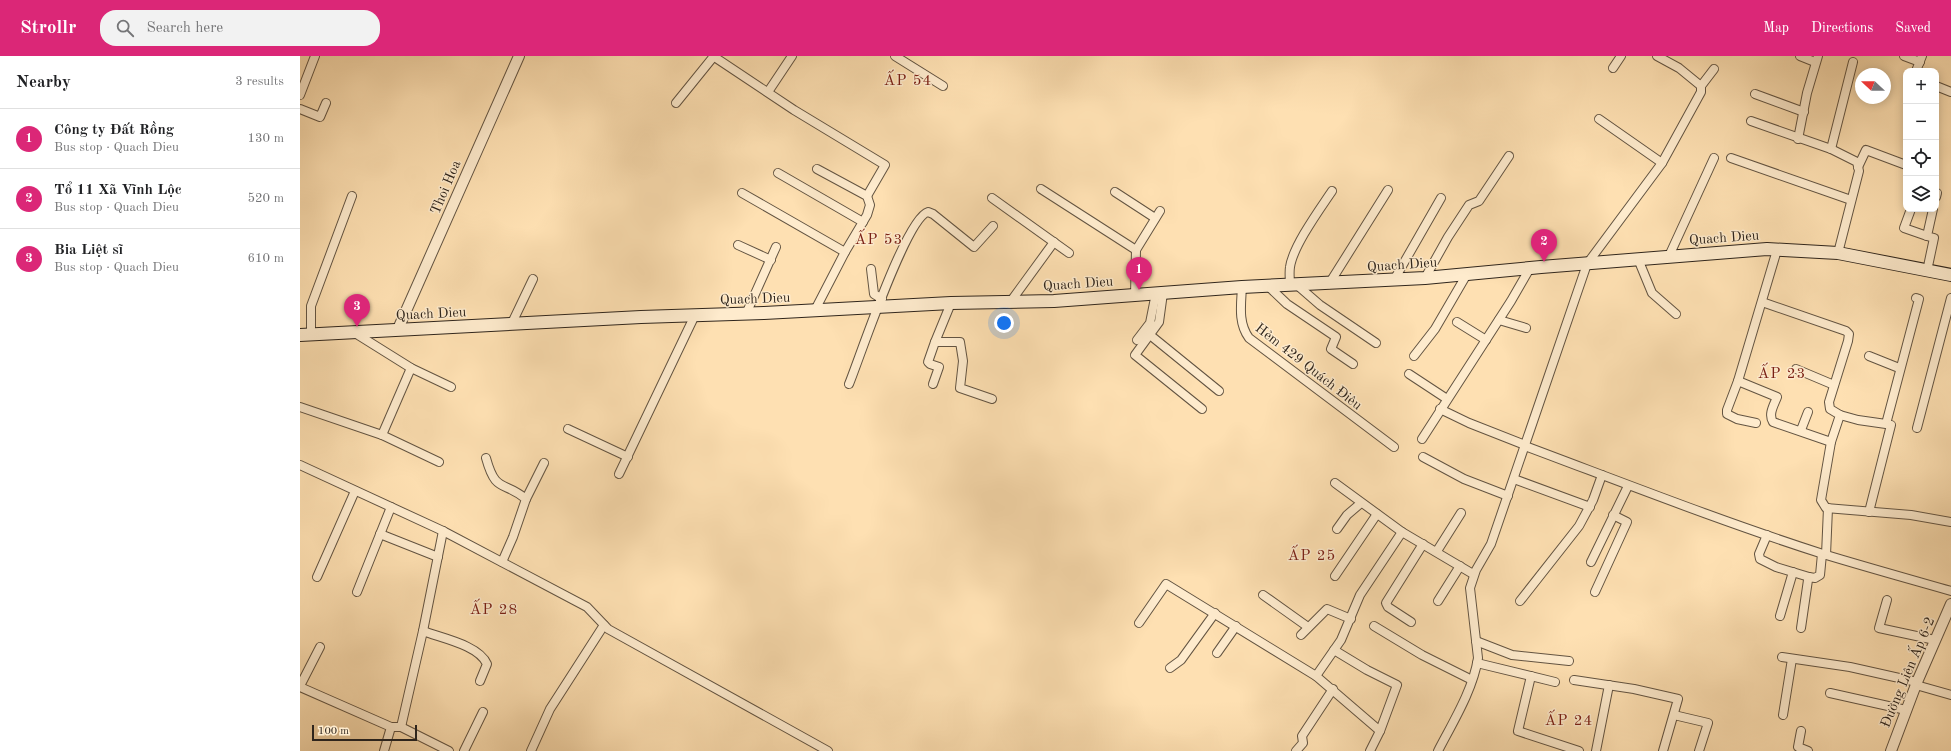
<!DOCTYPE html>
<html lang="en">
<head>
<meta charset="utf-8">
<style>
  :root { --surface:#fff; --page:#f2f2f2; --text:#202124; --muted:#757577; --line:#e0e0e0; --accent:#db2777 }
  body { margin:0; font-family:"Old Standard TT",serif; background:var(--page); color:var(--text) }
  .controls { position:absolute; right:12px; top:12px; display:grid; overflow:hidden; border-radius:8px; box-shadow:0 2px 10px #0003 }
  .controls button { width:36px; height:36px; display:grid; place-items:center; padding:0; border:0; border-bottom:1px solid var(--line); background:var(--surface); color:var(--text); font:20px sans-serif }
  .compass { position:absolute; left:1555px; top:12px; width:36px; height:36px; border-radius:50%; background:var(--surface); box-shadow:0 2px 10px #0003; rotate:292deg }
  .scale { position:absolute; left:12px; bottom:10px; width:105px; box-sizing:border-box; padding-left:4px; border:2px solid #2f251c; border-top:0; font-size:11px; line-height:14px; white-space:nowrap; color:#2f251c; -webkit-text-stroke:3px #feebcd; paint-order:stroke }
  .you { position:absolute; left:704px; top:267px; width:14px; height:14px; margin:-10px; border:3px solid #fff; border-radius:50%; background:#1a73e8; box-shadow:0 0 0 6px #1a73e833 }
  .badge { display:grid; place-items:center; width:26px; height:26px; border-radius:50%; background:var(--accent); color:#fff; font-size:13px; font-weight:700 }
  .pin { position:absolute; translate:-50% -33px; filter:drop-shadow(0 1px 2px #0008) }
  .pin::after { content:''; position:absolute; top:21px; width:14px; height:12px; background:inherit; clip-path:polygon(0 0,100% 0,50% 100%) }
  .list { margin:0; padding:0; list-style:none }
  h2 { display:flex; justify-content:space-between; align-items:center; height:52px; margin:0; padding:0 16px; font-size:17px }
  h2 small { font-size:13px; font-weight:400; color:var(--muted) }
  .list li { display:grid; grid-template-columns:26px 1fr auto; gap:12px; align-items:center; box-sizing:border-box; height:60px; padding:0 16px; border-top:1px solid var(--line) }
  .list b { display:block; font-size:15px; white-space:nowrap }
  .list p { margin:0; font-size:13px; white-space:nowrap; color:var(--muted) }
  .list em { font-size:13px; font-style:normal; color:var(--muted) }
  .icon { flex:none; width:22px; height:22px; fill:none; stroke:currentColor; stroke-width:2; stroke-linecap:round; stroke-linejoin:round }
  .map { position:relative; flex:none; width:1651px; height:695px; overflow:hidden }
  header { display:flex; align-items:center; gap:24px; box-sizing:border-box; height:56px; padding:0 20px; background:var(--accent); color:#fff }
  header strong { font-size:19px }
  nav { display:flex; gap:22px; margin-inline-start:auto; font-size:14px }
  .search { width:280px; height:36px; background:var(--page); display:flex; align-items:center; gap:10px; box-sizing:border-box; padding:0 14px; border-radius:16px; color:var(--muted); font-size:15px }
  main { display:flex }
  aside { flex:1; background:var(--surface) }
  .map>svg:first-child { display:block }
</style>
</head>
<body>
<header>
<strong>Strollr</strong>
<div class="search"><svg class="icon" aria-label="search" viewBox="0 0 24 24"><circle cx="10" cy="10" r="6"/><path d="M15 15l6 6"/></svg>Search here</div>
<nav><a>Map</a><a>Directions</a><a>Saved</a></nav>
</header>
<main>
<aside>
<h2>Nearby<small>3 results</small></h2>
<ul class="list">
<li><span class="badge">1</span><div><b>Công ty Đất Rồng</b><p>Bus stop · Quach Dieu</p></div><em>130 m</em></li>
<li><span class="badge">2</span><div><b>Tổ 11 Xã Vĩnh Lộc</b><p>Bus stop · Quach Dieu</p></div><em>520 m</em></li>
<li><span class="badge">3</span><div><b>Bia Liệt sĩ</b><p>Bus stop · Quach Dieu</p></div><em>610 m</em></li>
</ul>
</aside>
<div class="map">
<svg width="1651" height="695" viewBox="0 0 1651 695">
  <rect width="100%" height="100%" fill="#fee0b2"/>
  <filter id="stains"><feTurbulence type="fractalNoise" baseFrequency=".005" numOctaves="4"/><feColorMatrix values="0 0 0 0 .2 0 0 0 0 .09 0 0 0 0 .02 0 0 0 .5 -.17"/></filter>
  <radialGradient id="worn" r=".72"><stop offset=".6" stop-color="#630" stop-opacity="0"/><stop offset="1" stop-color="#630" stop-opacity=".3"/></radialGradient>
  <g fill="none" stroke-linecap="round" stroke-linejoin="round">
    <defs>
      <g id="minor">
        <polyline points="413,0 494,54 585,109 567,140"/>
        <polyline points="595,0 643,30"/>
        <polyline points="1500,0 1515,6"/>
        <polyline points="1604,0 1620,6"/>
        <polyline points="1313,12 1321,0"/>
        <polyline points="1616,15 1622,0"/>
        <polyline points="1401,30 1414,13"/>
        <polyline points="1636,30 1651,36"/>
        <polyline points="468,36 492,0"/>
        <polyline points="1455,38 1504,56"/>
        <polyline points="0,39 15,0"/>
        <polyline points="376,47 414,0"/>
        <polyline points="0,53 20,61 26,47"/>
        <polyline points="1299,63 1362,107"/>
        <polyline points="1451,65 1531,93 1557,106 1559,115 1538,197"/>
        <polyline points="1498,83 1507,37 1518,0"/>
        <polyline points="1531,93 1553,6"/>
        <polyline points="1431,102 1551,144"/>
        <polyline points="1558,111 1566,94 1606,109"/>
        <polyline points="478,117 563,166"/>
        <polyline points="741,133 836,194"/>
        <polyline points="815,136 855,162"/>
        <polyline points="442,137 545,196"/>
        <polyline points="1636,141 1637,137"/>
        <polyline points="692,142 769,197"/>
        <polyline points="1611,153 1604,172 1627,180"/>
        <polyline points="438,189 471,204"/>
        <path d="M 1477,194 L 1438,325 L 1477,341 C 1474,349 1468,358 1473,366 L 1531,386"/>
        <polyline points="1369,200 1414,102"/>
        <polyline points="1338,203 1352,237 1376,258"/>
        <polyline points="571,213 574,238 582,243"/>
        <polyline points="1627,215 1634,182 1627,180 1633,153"/>
        <polyline points="1125,222 1148,181 1169,149 1179,145 1209,100"/>
        <polyline points="1094,224 1141,142"/>
        <polyline points="1029,228 1088,134"/>
        <path d="M 990,229 C 990,223 989,217 990,211 C 993,190 1020,153 1032,135"/>
        <polyline points="997,229 1020,249 1076,287"/>
        <polyline points="968,230 987,248 1036,281 1031,293 1053,308"/>
        <path d="M 942,231 C 941,249 938,267 949,282 L 1094,391"/>
        <polyline points="863,237 859,266 835,299 902,353"/>
        <polyline points="835,239 836,194 860,155"/>
        <polyline points="711,245 754,186"/>
        <polyline points="1462,246 1546,275 1549,278 1548,285 1529,346 1530,353 1540,359 1531,386 1521,444 1526,452 1611,459 1651,466"/>
        <polyline points="651,247 635,286 660,286 663,305 660,332 692,343"/>
        <polyline points="515,254 545,196 567,159 570,149 567,140 517,113"/>
        <polyline points="446,258 476,191"/>
        <polyline points="1199,264 1226,272"/>
        <polyline points="1157,266 1186,284"/>
        <polyline points="212,267 233,223"/>
        <polyline points="55,277 111,312 151,331"/>
        <polyline points="11,278 11,250 52,140"/>
        <polyline points="850,279 919,335"/>
        <polyline points="837,284 850,267 856,237"/>
        <polyline points="1114,300 1135,273 1167,218"/>
        <polyline points="1569,300 1599,312"/>
        <polyline points="1496,313 1534,329"/>
        <polyline points="1109,318 1147,343"/>
        <polyline points="1438,325 1427,354 1427,358 1437,363 1456,367"/>
        <path d="M 549,328 C 560,301 606,162 628,156 L 633,158 L 674,191 L 693,170"/>
        <polyline points="633,328 639,311 630,308 628,306 635,286"/>
        <polyline points="0,351 82,379 139,406"/>
        <polyline points="1140,353 1169,367 1225,389"/>
        <polyline points="1540,359 1558,364 1586,368 1619,243 1616,242"/>
        <polyline points="1617,372 1651,242"/>
        <polyline points="268,373 328,401"/>
        <polyline points="1501,374 1508,356"/>
        <polyline points="82,379 111,312"/>
        <polyline points="1122,383 1211,245 1230,212"/>
        <path d="M 1225,390 C 1324,427 1423,466 1523,498 C 1566,511 1609,523 1651,535"/>
        <polyline points="1123,401 1164,423 1208,440"/>
        <path d="M 186,402 C 196,438 203,424 226,443 L 213,481 L 202,506"/>
        <polyline points="0,409 143,475 287,551 308,573 528,695"/>
        <polyline points="319,418 395,259"/>
        <polyline points="1214,423 1290,451"/>
        <polyline points="1035,427 1102,476 1173,518"/>
        <polyline points="226,443 244,407"/>
        <polyline points="1569,456 1591,369"/>
        <polyline points="1037,473 1047,459 1061,447"/>
        <polyline points="80,478 138,501"/>
        <polyline points="1467,479 1459,498 1460,503 1476,511 1509,521"/>
        <polyline points="1137,495 1161,457"/>
        <polyline points="1526,499 1528,452"/>
        <polyline points="1291,506 1328,430"/>
        <polyline points="1035,520 1077,458"/>
        <polyline points="17,521 55,435"/>
        <polyline points="57,536 91,451"/>
        <polyline points="1295,536 1327,466 1313,459"/>
        <polyline points="963,539 1008,571"/>
        <polyline points="1587,544 1579,572 1635,584"/>
        <polyline points="1138,545 1160,510"/>
        <polyline points="1220,545 1279,470 1293,444 1302,419"/>
        <polyline points="1480,560 1493,516"/>
        <polyline points="1111,566 1088,551 1086,547 1123,488"/>
        <polyline points="839,567 866,528 1016,620 1080,675"/>
        <polyline points="1074,570 1122,599 1172,624"/>
        <polyline points="1501,572 1508,524 1509,521 1515,522 1520,519 1522,498"/>
        <path d="M 123,575 C 141,582 179,589 187,608 L 180,625"/>
        <polyline points="1001,579 1027,553 1051,563"/>
        <polyline points="1176,585 1212,599 1269,605"/>
        <polyline points="1034,594 1067,614 1097,629 1080,675 1070,695"/>
        <polyline points="917,597 936,570"/>
        <polyline points="1482,601 1550,611 1617,626"/>
        <polyline points="1177,607 1255,626"/>
        <polyline points="870,612 881,604 915,557"/>
        <polyline points="1016,620 1041,584 1060,539 1102,476"/>
        <polyline points="1231,620 1218,675 1279,695"/>
        <polyline points="1274,624 1334,633 1378,643 1363,695"/>
        <polyline points="1616,629 1651,639"/>
        <polyline points="0,630 20,591"/>
        <polyline points="0,631 91,671 101,671 149,695"/>
        <polyline points="1530,637 1606,654"/>
        <polyline points="1374,659 1408,667 1399,695"/>
        <polyline points="1483,659 1492,603"/>
        <polyline points="101,671 123,575 143,475"/>
        <polyline points="1501,675 1498,691 1508,695"/>
        <polyline points="84,695 91,671"/>
        <polyline points="164,695 183,656"/>
        <polyline points="231,695 250,653 304,569"/>
        <polyline points="996,695 1003,687 1002,680 1033,633"/>
        <path d="M 1138,695 C 1153,666 1173,634 1178,602 L 1170,532 L 1176,514 L 1191,488 L 1287,208 L 1362,107 L 1401,36 L 1401,30 L 1379,12 L 1357,0"/>
        <polyline points="1296,695 1309,629"/>
      </g>
      <g id="tertiary">
        <polyline points="98,273 219,0"/>
        <polyline points="1591,695 1617,626 1651,548"/>
      </g>
      <polyline id="secondary" points="0,279 341,261 464,257 651,247 754,245 942,231 1125,222 1241,211 1467,193 1538,197 1651,219"/>
    </defs>
    <use href="#minor" stroke="#635442" stroke-width="10"/>
    <use href="#tertiary" stroke="#635442" stroke-width="12"/>
    <use href="#secondary" stroke="#2f251c" stroke-width="14"/>
    <use href="#minor" stroke="#feebcd" stroke-width="8"/>
    <use href="#tertiary" stroke="#feebcd" stroke-width="10"/>
    <use href="#secondary" stroke="#feebcd" stroke-width="12"/>
  </g>
  <g text-anchor="middle" stroke-width="3" stroke-linejoin="round" paint-order="stroke">
    <g font-size="14" fill="#2f251c" stroke="#feebcd">
      <text transform="translate(145 131) rotate(-67)" y="5">Thoi Hoa</text>
      <text transform="translate(1424 181) rotate(-4)" y="5">Quach Dieu</text>
      <text transform="translate(1102 208) rotate(-4)" y="5">Quach Dieu</text>
      <text transform="translate(778 227) rotate(-4)" y="5">Quach Dieu</text>
      <text transform="translate(455 242) rotate(-2)" y="5">Quach Dieu</text>
      <text transform="translate(131 257) rotate(-3)" y="5">Quach Dieu</text>
      <text transform="translate(1009 310) rotate(38)" y="5">Hẻm 429 Quách Điêu</text>
      <text transform="translate(1607 616) rotate(-67)" y="5">Đường Liên Ấp 6-2</text>
    </g>
    <g font-size="15" letter-spacing="1" fill="#7a1f14" stroke="#feebcd">
      <text x="608" y="29">ẤP 54</text>
      <text x="579" y="188">ẤP 53</text>
      <text x="1482" y="322">ẤP 23</text>
      <text x="1012" y="504">ẤP 25</text>
      <text x="194" y="558">ẤP 28</text>
      <text x="1269" y="669">ẤP 24</text>
    </g>
  </g>
  <rect width="100%" height="100%" filter="url(#stains)"/>
  <rect width="100%" height="100%" fill="url(#worn)"/>
</svg>
<div class="controls">
<button>+</button>
<button>−</button>
<button><svg class="icon" aria-label="locate" viewBox="0 0 24 24"><circle cx="12" cy="12" r="6"/><path d="M12 2v4M12 18v4M2 12h4M18 12h4"/></svg></button>
<button><svg class="icon" aria-label="layers" viewBox="0 0 24 24"><path d="M12 4l9 5-9 5-9-5zM3 14l9 5 9-5"/></svg></button>
</div>
<svg class="compass" viewBox="-18 -18 36 36"><path d="M0-13l5 13h-10z" fill="#e53935"/><path d="M0 13l5-13h-10z" fill="#757577"/></svg>
<div class="scale">100 m</div>
<div class="you"></div>
<div class="pin badge" style="left:839px;top:234px">1</div>
<div class="pin badge" style="left:1244px;top:206px">2</div>
<div class="pin badge" style="left:57px;top:271px">3</div>
</div>
</main>
</body>
</html>
